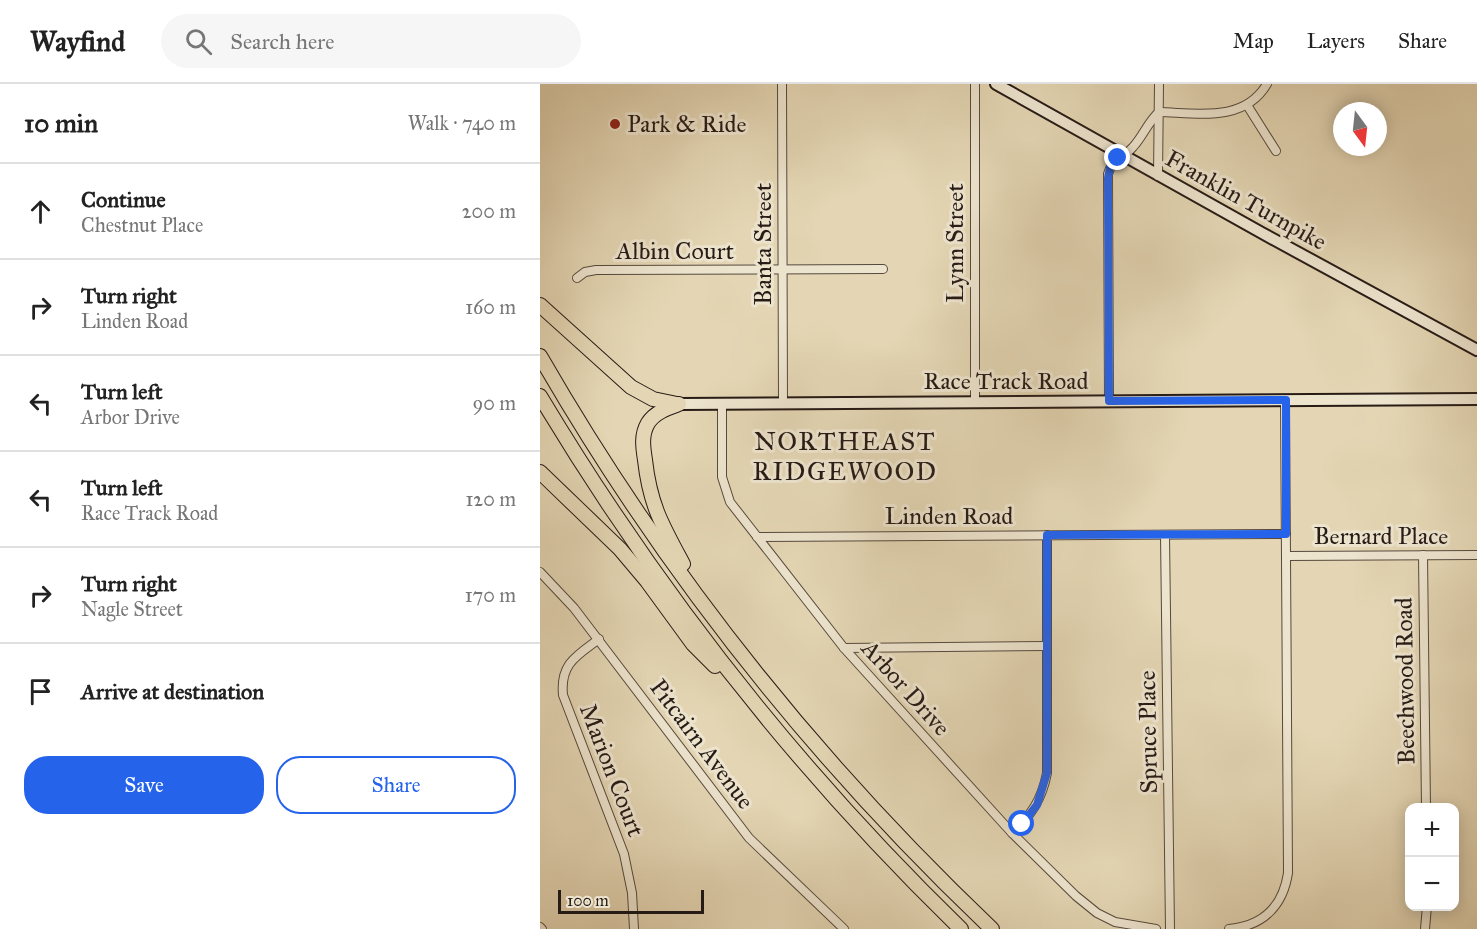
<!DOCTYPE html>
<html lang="en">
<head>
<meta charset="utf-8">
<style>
  :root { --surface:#fff; --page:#f6f6f6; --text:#222; --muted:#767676; --line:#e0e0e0; --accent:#2563eb }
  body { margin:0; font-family:"IM FELL Great Primer",serif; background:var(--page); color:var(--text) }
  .controls { position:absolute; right:18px; bottom:18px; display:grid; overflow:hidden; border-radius:12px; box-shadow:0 3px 15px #0003 }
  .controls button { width:54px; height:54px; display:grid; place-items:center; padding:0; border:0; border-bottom:2px solid var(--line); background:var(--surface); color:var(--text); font:30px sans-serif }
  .compass { position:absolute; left:793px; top:18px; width:54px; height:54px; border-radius:50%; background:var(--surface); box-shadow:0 3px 15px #0003; rotate:165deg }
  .scale { position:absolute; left:18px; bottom:15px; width:146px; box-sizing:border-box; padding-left:6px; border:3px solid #271b16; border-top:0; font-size:16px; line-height:21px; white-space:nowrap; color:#271b16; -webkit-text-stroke:4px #ede4ce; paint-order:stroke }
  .stop { position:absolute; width:18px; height:18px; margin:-14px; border:4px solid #2563eb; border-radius:50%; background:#fff }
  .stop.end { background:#2563eb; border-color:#fff; box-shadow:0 2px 6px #0008 }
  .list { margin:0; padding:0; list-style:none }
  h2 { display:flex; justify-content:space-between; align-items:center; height:78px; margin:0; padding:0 24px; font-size:26px }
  h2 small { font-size:20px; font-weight:400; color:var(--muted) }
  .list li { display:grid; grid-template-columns:39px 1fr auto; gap:18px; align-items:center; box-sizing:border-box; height:96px; padding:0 24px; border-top:2px solid var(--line) }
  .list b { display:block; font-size:22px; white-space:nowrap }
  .list p { margin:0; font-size:20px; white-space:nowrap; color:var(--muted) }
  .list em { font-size:20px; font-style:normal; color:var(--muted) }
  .actions { display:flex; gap:12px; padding:18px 24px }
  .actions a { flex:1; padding:14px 0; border:2px solid var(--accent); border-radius:24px; text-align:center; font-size:21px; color:var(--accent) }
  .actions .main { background:var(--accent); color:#fff }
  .icon { flex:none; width:33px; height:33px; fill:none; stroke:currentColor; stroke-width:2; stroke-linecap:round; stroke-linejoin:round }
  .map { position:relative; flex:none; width:937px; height:845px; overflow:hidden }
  header { display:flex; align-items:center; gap:36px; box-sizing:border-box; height:84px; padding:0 30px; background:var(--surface); border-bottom:2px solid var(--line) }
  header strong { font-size:28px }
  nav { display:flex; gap:33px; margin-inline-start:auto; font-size:21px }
  .search { width:420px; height:54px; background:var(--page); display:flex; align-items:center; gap:15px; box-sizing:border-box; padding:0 21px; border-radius:33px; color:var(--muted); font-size:22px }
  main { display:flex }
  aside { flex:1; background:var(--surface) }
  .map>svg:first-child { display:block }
</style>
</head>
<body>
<header>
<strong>Wayfind</strong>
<div class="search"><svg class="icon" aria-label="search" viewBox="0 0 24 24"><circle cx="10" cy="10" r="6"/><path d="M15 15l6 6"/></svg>Search here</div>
<nav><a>Map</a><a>Layers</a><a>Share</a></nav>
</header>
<main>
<aside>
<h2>10 min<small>Walk · 740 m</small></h2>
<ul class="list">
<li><svg class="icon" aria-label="ahead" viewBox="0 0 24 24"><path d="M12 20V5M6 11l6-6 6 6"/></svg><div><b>Continue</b><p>Chestnut Place</p></div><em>200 m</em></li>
<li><svg class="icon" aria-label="right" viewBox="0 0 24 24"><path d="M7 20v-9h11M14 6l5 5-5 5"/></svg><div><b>Turn right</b><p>Linden Road</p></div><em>160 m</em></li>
<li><svg class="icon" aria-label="left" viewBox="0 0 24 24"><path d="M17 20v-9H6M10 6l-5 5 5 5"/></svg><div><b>Turn left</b><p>Arbor Drive</p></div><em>90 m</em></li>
<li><svg class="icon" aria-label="left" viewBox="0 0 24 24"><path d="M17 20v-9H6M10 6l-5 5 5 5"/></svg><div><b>Turn left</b><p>Race Track Road</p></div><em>120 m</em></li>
<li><svg class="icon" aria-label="right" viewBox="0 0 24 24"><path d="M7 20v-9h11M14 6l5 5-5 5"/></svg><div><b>Turn right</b><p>Nagle Street</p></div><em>170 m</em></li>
<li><svg class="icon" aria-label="arrive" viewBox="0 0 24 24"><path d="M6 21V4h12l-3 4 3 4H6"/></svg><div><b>Arrive at destination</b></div></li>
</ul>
<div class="actions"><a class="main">Save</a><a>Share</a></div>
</aside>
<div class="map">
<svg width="937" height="845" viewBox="0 0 937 845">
  <rect width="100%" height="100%" fill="#e4d6b4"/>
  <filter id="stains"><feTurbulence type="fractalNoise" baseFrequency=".00333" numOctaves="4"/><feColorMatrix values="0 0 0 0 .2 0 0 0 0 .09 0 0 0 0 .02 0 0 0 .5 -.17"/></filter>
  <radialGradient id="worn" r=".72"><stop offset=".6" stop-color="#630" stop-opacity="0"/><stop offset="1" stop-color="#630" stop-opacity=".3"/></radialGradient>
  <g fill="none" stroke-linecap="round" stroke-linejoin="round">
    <defs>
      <g id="street">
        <polyline points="242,0 243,319"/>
        <polyline points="435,0 435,318"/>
        <polyline points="707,21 736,67"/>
        <path d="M 619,28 C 657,29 704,39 727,0"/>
        <polyline points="618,92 619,0"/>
        <polyline points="37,194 45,188 56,186 343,185"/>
        <path d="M 569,317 L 568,90 C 573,73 583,75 593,63 C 603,52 608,38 619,28"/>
        <polyline points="182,320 182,393 190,418 304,564 472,749 536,812 557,829 575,838 616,845"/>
        <polyline points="625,451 630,845"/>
        <polyline points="217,453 746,450"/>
        <polyline points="883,471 886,724"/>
        <polyline points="746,472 937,471"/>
        <polyline points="0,488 34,524 209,754 304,845"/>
        <path d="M 59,555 C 36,572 20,580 23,611 L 84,770 L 92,809 L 94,845"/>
        <polyline points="304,564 507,562"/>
        <path d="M 472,749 C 491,732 502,715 507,689 L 507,451"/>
        <polyline points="0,843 2,845"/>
        <path d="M 689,845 C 723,842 743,822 748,789 L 745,316"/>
        <polyline points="885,845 887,822"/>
      </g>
      <g id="secondary">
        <polyline points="456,0 722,149 937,266"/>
        <polyline points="139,320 937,315"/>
      </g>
      <g id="highway">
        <polyline points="0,221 91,303 113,315 137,320"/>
        <path d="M 0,272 C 122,484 275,677 452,845"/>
        <path d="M 0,312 C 117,507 257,686 421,845"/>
        <path d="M 139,320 C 128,324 115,328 108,339 C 101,351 103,363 105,376 C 110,421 122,441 143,480"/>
        <polyline points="0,388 80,465 107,497 153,560 175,582"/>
      </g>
    </defs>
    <use href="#street" stroke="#564a3e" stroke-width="10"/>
    <use href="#secondary" stroke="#271b16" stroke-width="14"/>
    <use href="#highway" stroke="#271b16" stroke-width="16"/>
    <use href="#street" stroke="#ede4ce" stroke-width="8"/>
    <use href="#secondary" stroke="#ede4ce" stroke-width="10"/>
    <use href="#highway" stroke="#e4d6b4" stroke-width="14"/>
  </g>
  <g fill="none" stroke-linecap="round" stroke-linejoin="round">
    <polyline stroke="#2563eb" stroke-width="8" points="482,740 497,721 507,689 507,451 746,450 746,316 569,317 568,94 570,83 578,74"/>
  </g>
  <circle fill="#8f2418" stroke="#ede4ce" stroke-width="2" cx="75" cy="40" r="6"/>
  <g text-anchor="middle" stroke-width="6" stroke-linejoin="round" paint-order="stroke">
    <g font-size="24" fill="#271b16" stroke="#ede4ce" text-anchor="start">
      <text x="87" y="48">Park &amp; Ride</text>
    </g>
    <g font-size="24" fill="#271b16" stroke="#ede4ce">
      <text transform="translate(706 116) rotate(29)" y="8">Franklin Turnpike</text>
      <text transform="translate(415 159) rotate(-90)" y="8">Lynn Street</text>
      <text transform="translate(223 160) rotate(-90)" y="8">Banta Street</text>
      <text x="135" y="175">Albin Court</text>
      <text x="466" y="305">Race Track Road</text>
      <text x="409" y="440">Linden Road</text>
      <text x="841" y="460">Bernard Place</text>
      <text transform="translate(865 597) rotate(-91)" y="8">Beechwood Road</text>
      <text transform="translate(366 604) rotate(48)" y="8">Arbor Drive</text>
      <text transform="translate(608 648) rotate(-91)" y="8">Spruce Place</text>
      <text transform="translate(162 660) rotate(53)" y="8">Pitcairn Avenue</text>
      <text transform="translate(72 686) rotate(69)" y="8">Marion Court</text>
    </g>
    <g font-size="26" letter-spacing="1.5" fill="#271b16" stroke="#ede4ce">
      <text x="305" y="366">NORTHEAST<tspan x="305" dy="30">RIDGEWOOD</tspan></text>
    </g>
  </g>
  <rect width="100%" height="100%" filter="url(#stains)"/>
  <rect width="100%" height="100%" fill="url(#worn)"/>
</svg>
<div class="controls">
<button>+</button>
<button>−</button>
</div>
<svg class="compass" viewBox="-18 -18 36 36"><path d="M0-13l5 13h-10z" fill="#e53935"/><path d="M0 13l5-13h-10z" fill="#767676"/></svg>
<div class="scale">100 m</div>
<div class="stop" style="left:482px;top:740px"></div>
<div class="stop end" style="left:578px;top:74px"></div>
</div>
</main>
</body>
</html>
